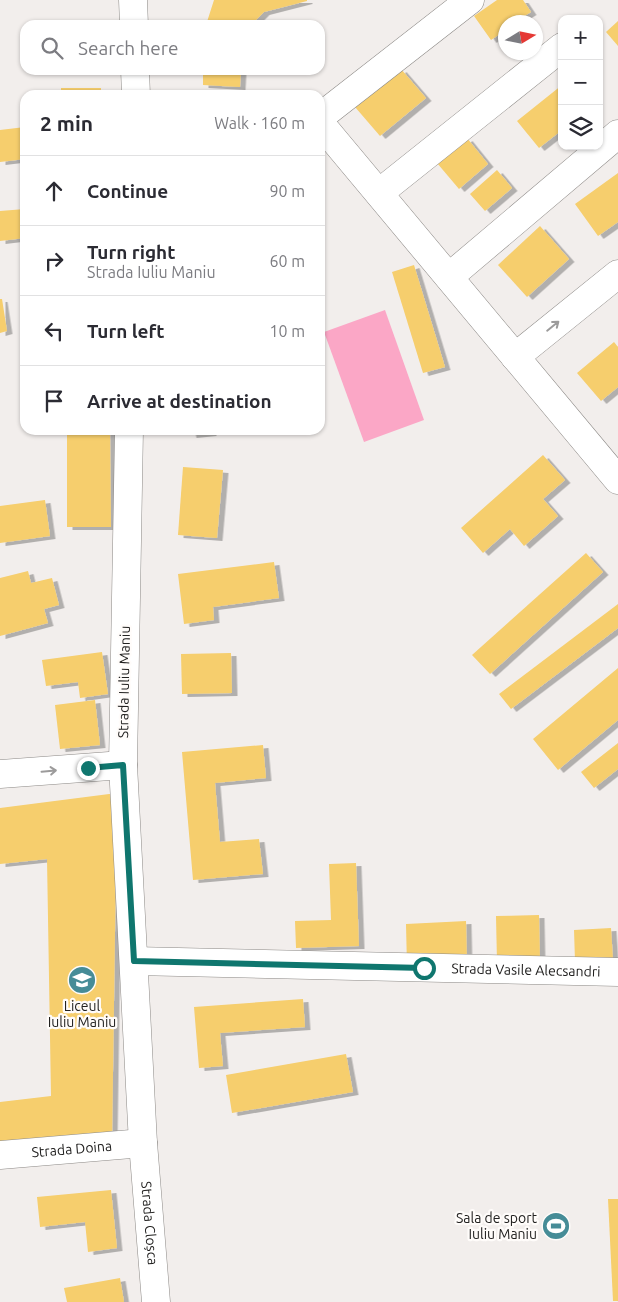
<!DOCTYPE html>
<html lang="en">
<head>
<meta charset="utf-8">
<style>
  :root { --surface:#fff; --page:#f7f7f7; --text:#2b2b33; --muted:#7c7c81; --line:#e1e1e2 }
  body { margin:0; font-family:Ubuntu,sans-serif; background:var(--page); color:var(--text) }
  .controls { position:absolute; right:15px; top:15px; display:grid; overflow:hidden; border-radius:10px; box-shadow:0 1px 4px #0004 }
  .controls button { width:45px; height:45px; display:grid; place-items:center; padding:0; border:0; border-bottom:1px solid var(--line); background:var(--surface); color:var(--text); font:25px sans-serif }
  .compass { position:absolute; left:498px; top:15px; width:45px; height:45px; border-radius:50%; background:var(--surface); box-shadow:0 1px 4px #0004; rotate:80deg }
  .stop { position:absolute; width:15px; height:15px; margin:-11px; border:4px solid #0f766e; border-radius:50%; background:#fff }
  .stop.end { background:#0f766e; border-color:#fff; box-shadow:0 1px 5px #0008 }
  .list { margin:0; padding:0; list-style:none }
  h2 { display:flex; justify-content:space-between; align-items:center; height:65px; margin:0; padding:0 20px; font-size:21px }
  h2 small { font-size:16px; font-weight:400; color:var(--muted) }
  .list li { display:grid; grid-template-columns:32px 1fr auto; gap:15px; align-items:center; box-sizing:border-box; height:70px; padding:0 20px; border-top:1px solid var(--line) }
  .list b { display:block; font-size:19px; white-space:nowrap }
  .list p { margin:0; font-size:16px; white-space:nowrap; color:var(--muted) }
  .list em { font-size:16px; font-style:normal; color:var(--muted) }
  .icon { flex:none; width:28px; height:28px; fill:none; stroke:currentColor; stroke-width:2; stroke-linecap:round; stroke-linejoin:round }
  .map { position:relative; flex:none; width:618px; height:1302px; overflow:hidden }
  .search { position:absolute; background:var(--surface); box-shadow:0 1px 4px #0004; left:20px; top:20px; width:305px; height:55px; display:flex; align-items:center; gap:12px; box-sizing:border-box; padding:0 18px; border-radius:15px; color:var(--muted); font-size:19px }
  .panel { position:absolute; background:var(--surface); box-shadow:0 1px 4px #0004; left:20px; top:90px; width:305px; height:345px; border-radius:15px }
  .map>svg:first-child { display:block }
</style>
</head>
<body>
<div class="map">
<svg width="618" height="1302" viewBox="0 0 618 1302">
  <defs>
    <filter id="shadow"><feDropShadow dx="5.5" dy="3" stdDeviation="0" flood-color="#0004"/></filter>
  </defs>
  <rect width="100%" height="100%" fill="#f2eeec"/>
  <polygon fill="#fba7c6" points="385,310 424,420 364,442 324,332"/>
  <g fill="#f6ce6d" filter="url(#shadow)">
    <polygon points="214,0 307,0 307,1 264,12 251,25 206,25"/>
    <polygon points="497,0 523,0 531,12 515,22 506,22 506,30 491,40 474,16"/>
    <polygon points="618,21 618,46 606,32"/>
    <polygon points="401,69 426,98 380,136 355,107"/>
    <polygon points="203,70 241,70 240,87 203,85"/>
    <polygon points="562,85 562,130 539,148 517,121"/>
    <rect x="61" y="88" width="40" height="7"/>
    <polygon points="25,127 25,159 0,162 0,130"/>
    <polygon points="467,138 488,164 459,189 437,163"/>
    <polygon points="497,170 512,188 485,211 470,194"/>
    <polygon points="618,173 618,222 598,236 575,204"/>
    <polygon points="25,209 25,238 0,241 0,211"/>
    <polygon points="540,226 569,259 527,297 498,265"/>
    <polygon points="414,265 445,367 423,373 392,272"/>
    <polygon points="0,299 2,299 7,331 0,333"/>
    <polygon points="614,342 618,347 618,387 601,401 577,373"/>
    <polygon points="67,430 110,430 111,527 67,527"/>
    <polygon points="190,430 211,430 211,433 191,435"/>
    <polygon points="543,455 565,480 543,499 558,516 524,546 510,529 483,553 461,528"/>
    <polygon points="183,467 223,470 217,538 178,535"/>
    <polygon points="45,500 50,536 0,543 0,506"/>
    <polygon points="586,553 603,572 490,674 472,655"/>
    <polygon points="274,562 279,598 213,607 214,620 184,624 178,574"/>
    <polygon points="28,571 31,583 52,578 59,605 44,609 48,623 0,636 0,578"/>
    <polygon points="618,604 618,628 511,709 499,694"/>
    <polygon points="102,652 108,694 80,698 78,682 46,686 42,660"/>
    <polygon points="231,653 232,693 182,694 181,654"/>
    <polygon points="618,668 618,720 558,770 533,739"/>
    <polygon points="95,700 100,745 60,749 55,705"/>
    <polygon points="618,743 618,769 594,788 581,772"/>
    <polygon points="263,745 266,778 215,783 220,842 259,839 263,874 193,880 182,752"/>
    <polygon points="117,793 112,1142 0,1149 0,1102 51,1096 47,859 0,864 0,808"/>
    <polygon points="356,863 359,946 296,948 295,921 331,920 329,864"/>
    <polygon points="539,915 540,962 497,963 496,916"/>
    <polygon points="466,921 467,964 407,967 406,924"/>
    <polygon points="611,928 613,960 575,962 574,930"/>
    <polygon points="303,999 305,1027 220,1033 223,1066 199,1068 194,1007"/>
    <polygon points="346,1054 353,1092 232,1113 226,1075"/>
    <polygon points="111,1190 117,1248 88,1252 85,1222 40,1227 37,1197"/>
    <polygon points="608,1199 618,1199 618,1301 613,1301"/>
    <polygon points="120,1278 124,1302 67,1302 64,1288"/>
  </g>
  <g fill="none" stroke-linecap="round" stroke-linejoin="round">
    <defs>
      <g id="minor">
        <polyline points="320,117 470,0"/>
        <polyline points="320,123 618,480"/>
        <polyline points="379,193 562,47"/>
        <polyline points="449,277 618,134"/>
        <polyline points="515,357 618,274"/>
        <polyline points="0,774 123,765"/>
        <path id="s1" d="M 134,961 L 618,972"/>
        <path id="s2" d="M 0,1155 L 143,1143"/>
      </g>
      <g id="tertiary">
        <polyline points="133,0 134,25"/>
        <polyline points="135,70 136,95"/>
        <path id="s3" d="M 129,430 L 123,765 L 143,1143 L 156,1302"/>
      </g>
    </defs>
    <use href="#minor" stroke="#8c8986" stroke-width="29"/>
    <use href="#tertiary" stroke="#8c8986" stroke-width="29"/>
    <use href="#minor" stroke="#fff" stroke-width="28"/>
    <use href="#tertiary" stroke="#fff" stroke-width="28"/>
  </g>
  <defs><path id="oneway-shaft" d="M-6 0H5M1.5-3L5.5 0L1.5 3" fill="none" stroke-width="1.6" stroke-linecap="round" stroke-linejoin="round" transform="scale(1.25)"/></defs>
  <g stroke="#9c9b9b">
    <use href="#oneway-shaft" transform="translate(553 326) rotate(-39)"/>
    <use href="#oneway-shaft" transform="translate(49 771) rotate(-5)"/>
  </g>
  <g fill="none" stroke-linecap="round" stroke-linejoin="round">
    <polyline stroke="#0f766e" stroke-width="6" points="88,768 123,765 134,961 424,968"/>
  </g>
  <defs>
    <symbol id="university-disc" viewBox="-11 -11 22 22"><circle r="9.5" fill="#468c97" stroke="#fffcfa"/><path d="M0-5L7-2L0 1L-7-2ZM-4 1L0 2.5L4 1V4Q0 6-4 4Z" fill="#fff"/></symbol>
    <symbol id="stadium-disc" viewBox="-11 -11 22 22"><circle r="9.5" fill="#468c97" stroke="#fffcfa"/><path d="M0-5a6.5 5 0 1 0 0 10a6.5 5 0 1 0 0-10ZM-3.5-1.8h7v3.6h-7Z" fill="#fff"/></symbol>
  </defs>
  <g fill-rule="evenodd">
    <use href="#university-disc" x="66" y="964" width="32" height="32"/>
    <use href="#stadium-disc" x="540" y="1210" width="32" height="32"/>
  </g>
  <g text-anchor="middle" stroke-width="4.5" stroke-linejoin="round" paint-order="stroke">
    <g font-size="14" fill="#222120" stroke="#fffcfa">
      <text transform="translate(124 682) rotate(-89)" y="5">Strada Iuliu Maniu</text>
      <text dy="5" stroke="none"><textPath href="#s1" startOffset="392">Strada Vasile Alecsandri</textPath></text>
      <text dy="5" stroke="none"><textPath href="#s2" startOffset="72">Strada Doina</textPath></text>
      <text dy="5" stroke="none"><textPath href="#s3" startOffset="794">Strada Cloșca</textPath></text>
    </g>
    <g font-size="14" fill="#222120" stroke="#fffcfa">
      <text x="82" y="1011">Liceul<tspan x="82" dy="16">Iuliu Maniu</tspan></text>
      <text x="537" y="1223" text-anchor="end">Sala de sport<tspan x="537" dy="16">Iuliu Maniu</tspan></text>
    </g>
  </g>
</svg>
<div class="controls">
<button>+</button>
<button>−</button>
<button><svg class="icon" aria-label="layers" viewBox="0 0 24 24"><path d="M12 4l9 5-9 5-9-5zM3 14l9 5 9-5"/></svg></button>
</div>
<svg class="compass" viewBox="-18 -18 36 36"><path d="M0-13l5 13h-10z" fill="#e53935"/><path d="M0 13l5-13h-10z" fill="#7c7c81"/></svg>
<div class="stop" style="left:424px;top:968px"></div>
<div class="stop end" style="left:88px;top:768px"></div>
<div class="search"><svg class="icon" aria-label="search" viewBox="0 0 24 24"><circle cx="10" cy="10" r="6"/><path d="M15 15l6 6"/></svg>Search here</div>
<section class="panel">
<h2>2 min<small>Walk · 160 m</small></h2>
<ul class="list">
<li><svg class="icon" aria-label="ahead" viewBox="0 0 24 24"><path d="M12 20V5M6 11l6-6 6 6"/></svg><div><b>Continue</b></div><em>90 m</em></li>
<li><svg class="icon" aria-label="right" viewBox="0 0 24 24"><path d="M7 20v-9h11M14 6l5 5-5 5"/></svg><div><b>Turn right</b><p>Strada Iuliu Maniu</p></div><em>60 m</em></li>
<li><svg class="icon" aria-label="left" viewBox="0 0 24 24"><path d="M17 20v-9H6M10 6l-5 5 5 5"/></svg><div><b>Turn left</b></div><em>10 m</em></li>
<li><svg class="icon" aria-label="arrive" viewBox="0 0 24 24"><path d="M6 21V4h12l-3 4 3 4H6"/></svg><div><b>Arrive at destination</b></div></li>
</ul>
</section>
</div>
</body>
</html>
